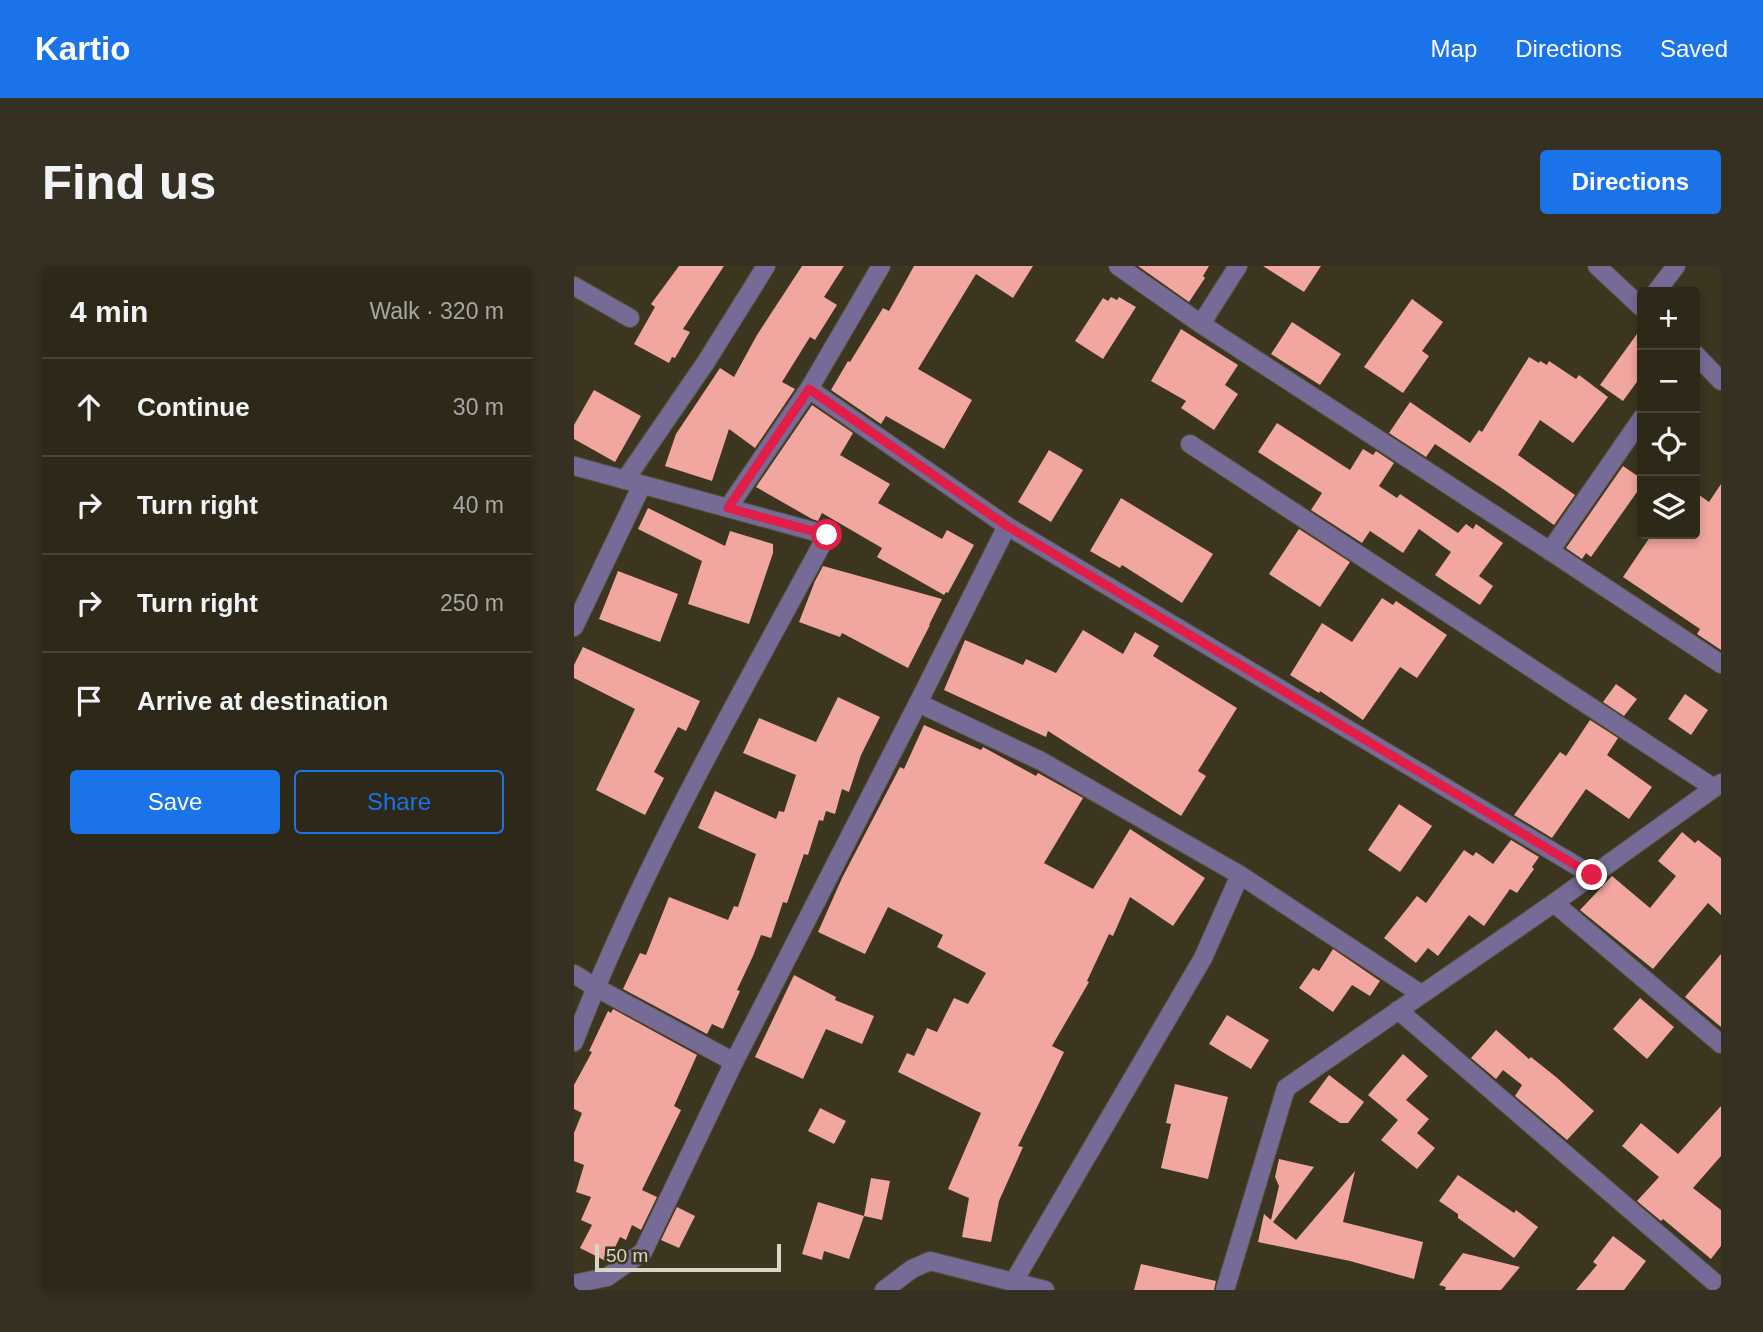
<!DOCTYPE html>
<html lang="en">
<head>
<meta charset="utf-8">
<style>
  :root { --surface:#2d2818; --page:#353021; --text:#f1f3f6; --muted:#a7a6a2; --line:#484437; --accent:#1a73e8 }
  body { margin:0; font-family:Arial,sans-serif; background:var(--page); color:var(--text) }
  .controls { position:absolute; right:21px; top:21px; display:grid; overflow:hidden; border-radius:7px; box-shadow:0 4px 10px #0003 }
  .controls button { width:63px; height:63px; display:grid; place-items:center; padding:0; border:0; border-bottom:2px solid var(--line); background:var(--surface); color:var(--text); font:35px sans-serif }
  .scale { position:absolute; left:21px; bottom:18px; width:186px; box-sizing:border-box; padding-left:7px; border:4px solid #dad5c9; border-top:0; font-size:19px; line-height:24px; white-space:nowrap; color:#dad5c9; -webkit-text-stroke:5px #3c3520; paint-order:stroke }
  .stop { position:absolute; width:21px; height:21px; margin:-16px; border:5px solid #e11d48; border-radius:50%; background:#fff }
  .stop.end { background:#e11d48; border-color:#fff; box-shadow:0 2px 7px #0008 }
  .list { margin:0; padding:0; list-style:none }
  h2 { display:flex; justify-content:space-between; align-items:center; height:91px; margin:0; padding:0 28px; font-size:30px }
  h2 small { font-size:23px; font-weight:400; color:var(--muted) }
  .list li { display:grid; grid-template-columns:46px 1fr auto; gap:21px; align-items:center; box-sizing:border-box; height:98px; padding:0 28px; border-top:2px solid var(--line) }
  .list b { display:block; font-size:26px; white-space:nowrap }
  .list em { font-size:23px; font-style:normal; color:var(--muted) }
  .actions { display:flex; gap:14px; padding:21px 28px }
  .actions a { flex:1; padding:16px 0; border:2px solid var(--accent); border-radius:7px; text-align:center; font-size:24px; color:var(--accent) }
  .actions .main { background:var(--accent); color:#fff }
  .icon { flex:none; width:38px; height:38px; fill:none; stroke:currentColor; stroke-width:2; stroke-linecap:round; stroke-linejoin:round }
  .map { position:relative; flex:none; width:1147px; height:1024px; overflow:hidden; border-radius:7px }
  header { display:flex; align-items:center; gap:42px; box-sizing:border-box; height:98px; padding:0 35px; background:var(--accent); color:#fff }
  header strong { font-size:33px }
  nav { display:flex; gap:38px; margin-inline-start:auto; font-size:24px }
  .intro { display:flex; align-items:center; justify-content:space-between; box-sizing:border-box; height:168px; padding:0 42px }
  h1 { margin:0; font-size:49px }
  .button { padding:18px 32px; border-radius:7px; background:var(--accent); color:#fff; font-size:24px; font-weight:700 }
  main { display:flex; gap:42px; padding:0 42px }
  aside { flex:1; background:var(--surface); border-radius:7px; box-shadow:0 4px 10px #0003 }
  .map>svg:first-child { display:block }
</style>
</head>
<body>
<header>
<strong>Kartio</strong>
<nav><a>Map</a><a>Directions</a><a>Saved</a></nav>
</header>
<div class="intro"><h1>Find us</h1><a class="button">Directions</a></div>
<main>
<aside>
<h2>4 min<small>Walk · 320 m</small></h2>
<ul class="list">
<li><svg class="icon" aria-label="ahead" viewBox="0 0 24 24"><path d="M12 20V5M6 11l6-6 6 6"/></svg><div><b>Continue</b></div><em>30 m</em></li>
<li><svg class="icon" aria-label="right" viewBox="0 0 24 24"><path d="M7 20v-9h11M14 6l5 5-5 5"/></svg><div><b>Turn right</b></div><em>40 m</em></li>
<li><svg class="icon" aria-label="right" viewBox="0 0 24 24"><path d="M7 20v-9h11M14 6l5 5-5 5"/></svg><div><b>Turn right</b></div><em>250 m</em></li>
<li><svg class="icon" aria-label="arrive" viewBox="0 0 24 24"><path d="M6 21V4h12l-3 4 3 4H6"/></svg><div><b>Arrive at destination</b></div></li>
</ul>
<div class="actions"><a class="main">Save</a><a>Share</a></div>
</aside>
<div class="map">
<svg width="1147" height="1024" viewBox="0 0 1147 1024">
  <rect width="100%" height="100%" fill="#3c3520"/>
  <g fill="#f1a69f">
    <polygon points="105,0 150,0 109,63 116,66 101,92 98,91 95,97 60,78 81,41 77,38"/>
    <polygon points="228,0 270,0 250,31 263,39 241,74 236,71 208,116 221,123 181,182 155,163 138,215 91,200 102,168 146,102 160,111 183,69"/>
    <polygon points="340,0 459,0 439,32 402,8 344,103 398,134 370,183 312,150 307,158 257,124 274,95 276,96 309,42 315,45"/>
    <polygon points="564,0 635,0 629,10 631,12 615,36"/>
    <polygon points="689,0 747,0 730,26"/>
    <polygon points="537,31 543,34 545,31 562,41 529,93 501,75 529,32 534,35"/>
    <polygon points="838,33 869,56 848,85 855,90 829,127 790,101"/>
    <polygon points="718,56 767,88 746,119 697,88"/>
    <polygon points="1068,61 1068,109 1049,135 1026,119"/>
    <polygon points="607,63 664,99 651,119 664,128 640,164 607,142 612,135 577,115"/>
    <polygon points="955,91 965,97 966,95 973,99 975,95 1002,113 1005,109 1034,131 999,177 966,154 944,189 1001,229 980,259 929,223 861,178 852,191 815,167 836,136 896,177 905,164 908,166"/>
    <polygon points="20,124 67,150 41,196 0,173 0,159"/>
    <polygon points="238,139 279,167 266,189 316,218 304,237 368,273 373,264 400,279 374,327 372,326 370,329 303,291 308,282 248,247 244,255 238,253 182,221"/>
    <polygon points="703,157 776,204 789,183 799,189 802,185 820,197 805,220 823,232 826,228 884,267 892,258 899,263 902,258 929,277 905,310 919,320 906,339 861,309 877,286 845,263 829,287 796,265 788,277 737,244 748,227 684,186"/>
    <polygon points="475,184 509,204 477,256 444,236"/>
    <polygon points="1049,200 1068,213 1068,219 1017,291 1012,287 1008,293 992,282"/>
    <polygon points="1147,218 1147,384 1123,368 1126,363 1049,311 1078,268 1121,268 1121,226 1135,236"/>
    <polygon points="547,232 639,288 608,337 548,299 546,302 516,285"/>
    <polygon points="74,242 151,280 156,265 199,278 199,287 175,358 114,338 128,295 64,263"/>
    <polygon points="725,263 776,296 746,341 695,308"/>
    <polygon points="249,300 368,333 355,359 356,359 334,402 268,367 266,371 225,356 241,315"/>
    <polygon points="44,305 104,328 86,376 25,353"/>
    <polygon points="808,332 819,339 822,335 873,369 843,412 826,401 789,454 746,425 745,427 716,409 748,357 778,376"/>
    <polygon points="509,364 549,388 561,366 585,380 579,390 663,442 624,505 632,510 607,550 474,465 472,471 370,424 391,374 449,399 452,393 482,407"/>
    <polygon points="9,381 126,435 112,465 104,461 80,506 90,512 71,549 22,524 61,443 0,412 0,399"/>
    <polygon points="1042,418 1063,433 1050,450 1029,436"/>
    <polygon points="1111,428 1134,444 1117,469 1094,453"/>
    <polygon points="264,431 306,451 287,489 275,526 268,523 261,548 252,545 249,555 245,554 234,589 230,588 213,637 209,636 197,672 187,669 179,690 163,724 166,725 149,763 138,758 133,768 49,723 66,687 72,689 95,631 154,654 160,640 164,641 182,588 124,562 141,525 202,553 205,545 210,546 222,509 169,487 185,452 242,476"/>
    <polygon points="1016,454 1044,472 1033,489 1078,521 1055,553 1012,523 978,572 940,549 986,486 992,490"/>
    <polygon points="350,459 407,484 409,481 462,510 464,507 509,532 470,597 519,623 556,563 631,612 599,660 556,631 539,670 535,668 513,715 515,716 478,780 490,786 444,880 449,881 425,935 417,976 388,971 395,932 374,923 407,847 324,806 333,787 340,790 353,762 363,766 380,732 394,738 412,707 363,681 369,669 314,641 291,688 244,666 268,612 326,501 330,503"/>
    <polygon points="825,538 858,560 826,606 794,584"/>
    <polygon points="1108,566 1121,577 1124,574 1147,592 1147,649 1134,637 1079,703 1006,644 1038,610 1076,642 1102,610 1084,595"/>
    <polygon points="937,574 965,591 958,601 960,603 943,627 936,623 910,660 895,649 864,690 854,682 842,697 810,672 843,630 852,637 890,584 899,590 902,586 919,598"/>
    <polygon points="759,683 806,715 796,730 778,719 759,746 725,722 739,702 745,705"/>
    <polygon points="1147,688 1147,761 1111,731"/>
    <polygon points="220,709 262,731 261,734 300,750 288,778 252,763 229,813 181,791"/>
    <polygon points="1066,732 1100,761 1073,793 1039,763"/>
    <polygon points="39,743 123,789 100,840 107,844 68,924 83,931 67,964 58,959 52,974 46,971 34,996 6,982 18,959 7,954 17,931 2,926 10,899 0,895 0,867 8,847 0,843 0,819 18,786 15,785 34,745 37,747"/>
    <polygon points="653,749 695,774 677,803 635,778"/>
    <polygon points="922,764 955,793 957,791 982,811 1020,845 993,874 941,830 948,819 929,804 922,813 897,792"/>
    <polygon points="829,788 854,810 832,834 855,853 843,867 861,882 843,903 807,874 824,854 794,829"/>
    <polygon points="755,809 790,836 774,857 766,857 735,836"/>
    <polygon points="601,818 654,831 634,913 587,902 597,858 592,857"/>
    <polygon points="1147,840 1147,890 1119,922 1147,944 1147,980 1137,993 1089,953 1087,955 1063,935 1085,911 1048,880 1067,857 1104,888"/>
    <polygon points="246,842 272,855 260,878 234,865"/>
    <polygon points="705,893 740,901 699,956 722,974 781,905 769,956 849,976 840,1013 776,995 684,976 690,948 697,954 705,920 701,911"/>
    <polygon points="884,909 940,947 942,944 964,961 940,992 884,952 884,948 865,935"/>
    <polygon points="297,912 316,915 308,954 290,950 275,993 250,985 248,994 228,988 244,936 290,950"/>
    <polygon points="103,941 121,950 105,982 87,974"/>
    <polygon points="1039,970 1072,995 1050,1024 1002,1024 1023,999 1019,996"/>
    <polygon points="889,987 946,1001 927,1024 871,1024 872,1021 865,1019"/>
    <polygon points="567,998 642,1015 640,1024 560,1024"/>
  </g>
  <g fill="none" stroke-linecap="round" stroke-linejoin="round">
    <defs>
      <g id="minor">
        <polyline points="544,0 627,58"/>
        <polyline points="664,0 627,58 976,285"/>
        <polyline points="1023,0 1068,42"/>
        <polyline points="0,20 56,52"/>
        <polyline points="1082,26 1102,0"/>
        <polyline points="1121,88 1147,115"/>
        <polyline points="235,123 433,260 1018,609"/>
        <polyline points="1068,152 976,285 1147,398"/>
        <polyline points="616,178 1140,522"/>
        <path d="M 0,200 L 253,269 C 163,435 68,600 0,776"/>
        <polyline points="51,214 132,96 192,0"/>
        <polyline points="154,242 235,123 307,0"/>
        <polyline points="0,361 68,219"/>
        <polyline points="344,437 467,495 666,609"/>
        <polyline points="980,637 1147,778"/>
        <polyline points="0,708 21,721 160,796"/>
        <polyline points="824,744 1147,1022"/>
        <polyline points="440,1015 629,692 666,609 847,728"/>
        <polyline points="0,1018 33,1011 69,986 160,796 344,437 433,260"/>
        <polyline points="310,1024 338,1003 356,995 471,1024"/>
        <polyline points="651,1024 712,822 980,637 1147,517"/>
      </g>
    </defs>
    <use href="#minor" stroke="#58523e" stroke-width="20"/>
    <use href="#minor" stroke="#756b96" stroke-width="18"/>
  </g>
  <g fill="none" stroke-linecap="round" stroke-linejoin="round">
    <polyline stroke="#e11d48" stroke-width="9" points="253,269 154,242 235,123 433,260 1018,609"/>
  </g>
</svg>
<div class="controls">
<button>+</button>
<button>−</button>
<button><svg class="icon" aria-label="locate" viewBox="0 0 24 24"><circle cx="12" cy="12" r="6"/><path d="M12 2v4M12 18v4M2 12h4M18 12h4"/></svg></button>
<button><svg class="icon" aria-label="layers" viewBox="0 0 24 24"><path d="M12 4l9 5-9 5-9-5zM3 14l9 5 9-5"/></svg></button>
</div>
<div class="scale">50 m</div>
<div class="stop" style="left:253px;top:269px"></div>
<div class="stop end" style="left:1018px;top:609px"></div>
</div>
</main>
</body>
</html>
